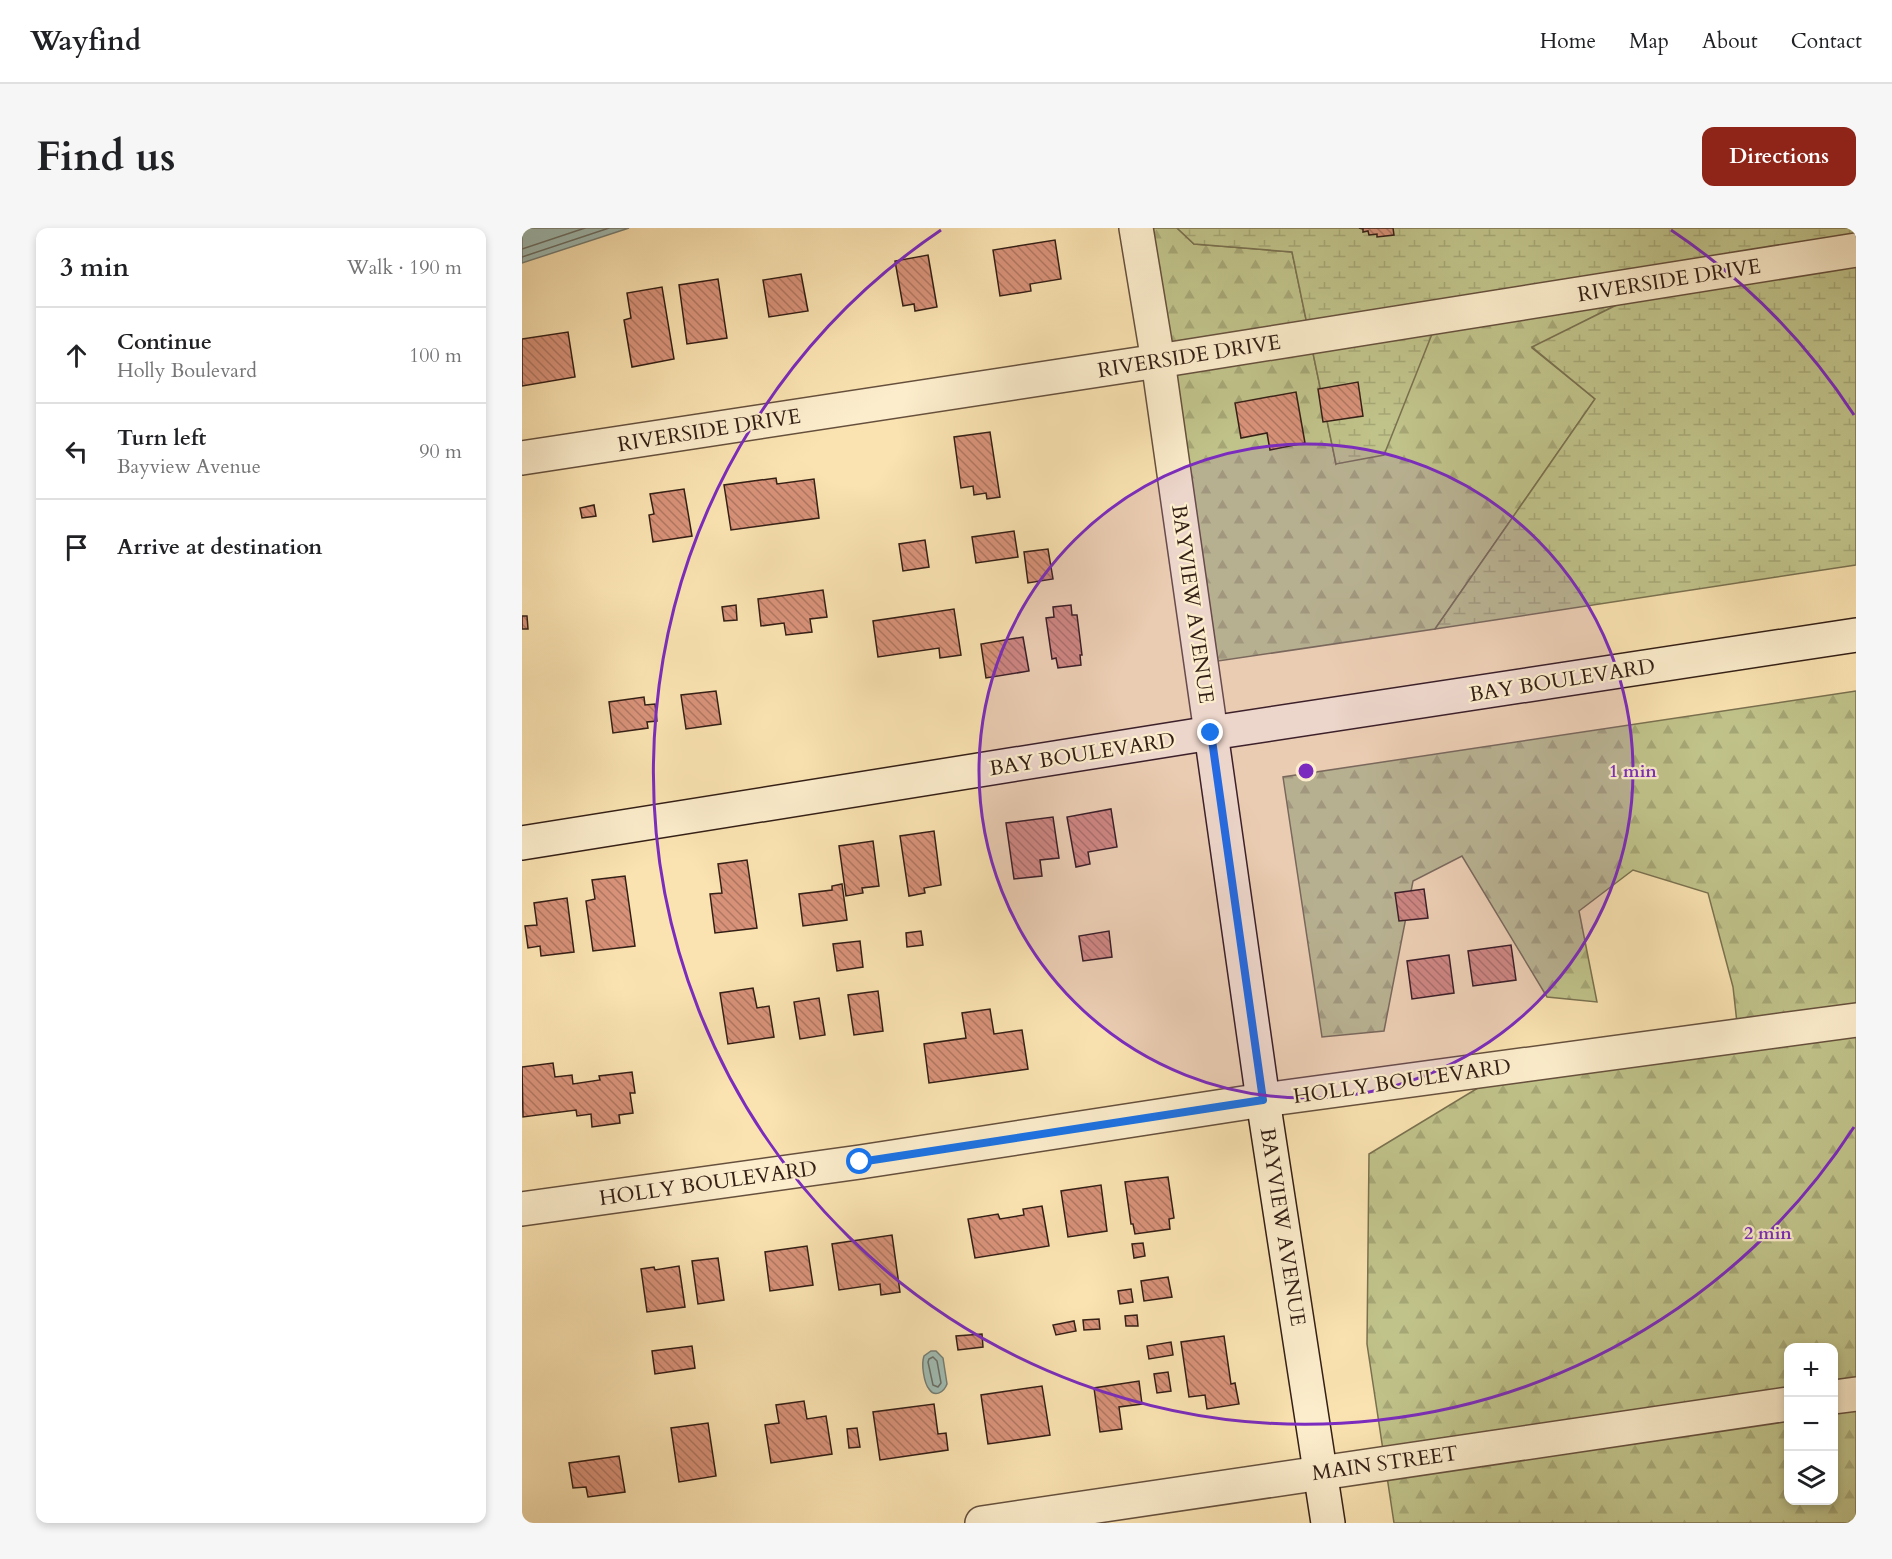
<!DOCTYPE html>
<html lang="en">
<head>
<meta charset="utf-8">
<style>
  :root { --surface:#fff; --page:#f6f6f6; --text:#202124; --muted:#757577; --line:#e0e0e0; --accent:#8f2418 }
  body { margin:0; font-family:Cardo,serif; background:var(--page); color:var(--text) }
  .controls { position:absolute; right:18px; bottom:18px; display:grid; overflow:hidden; border-radius:12px; box-shadow:0 3px 9px #0003 }
  .controls button { width:54px; height:54px; display:grid; place-items:center; padding:0; border:0; border-bottom:2px solid var(--line); background:var(--surface); color:var(--text); font:30px sans-serif }
  .stop { position:absolute; width:18px; height:18px; margin:-14px; border:4px solid #1a73e8; border-radius:50%; background:#fff }
  .stop.end { background:#1a73e8; border-color:#fff; box-shadow:0 2px 6px #0008 }
  .list { margin:0; padding:0; list-style:none }
  h2 { display:flex; justify-content:space-between; align-items:center; height:78px; margin:0; padding:0 24px; font-size:26px }
  h2 small { font-size:20px; font-weight:400; color:var(--muted) }
  .list li { display:grid; grid-template-columns:39px 1fr auto; gap:18px; align-items:center; box-sizing:border-box; height:96px; padding:0 24px; border-top:2px solid var(--line) }
  .list b { display:block; font-size:22px; white-space:nowrap }
  .list p { margin:0; font-size:20px; white-space:nowrap; color:var(--muted) }
  .list em { font-size:20px; font-style:normal; color:var(--muted) }
  .icon { flex:none; width:33px; height:33px; fill:none; stroke:currentColor; stroke-width:2; stroke-linecap:round; stroke-linejoin:round }
  .map { position:relative; flex:none; width:1334px; height:1295px; overflow:hidden; border-radius:12px }
  header { display:flex; align-items:center; gap:36px; box-sizing:border-box; height:84px; padding:0 30px; background:var(--surface); border-bottom:2px solid var(--line) }
  header strong { font-size:28px }
  nav { display:flex; gap:33px; margin-inline-start:auto; font-size:21px }
  .intro { display:flex; align-items:center; justify-content:space-between; box-sizing:border-box; height:144px; padding:0 36px }
  h1 { margin:0; font-size:42px }
  .button { padding:15px 27px; border-radius:12px; background:var(--accent); color:#fff; font-size:21px; font-weight:700 }
  main { display:flex; gap:36px; padding:0 36px }
  aside { flex:1; background:var(--surface); border-radius:12px; box-shadow:0 3px 9px #0003 }
  .map>svg:first-child { display:block }
</style>
</head>
<body>
<header>
<strong>Wayfind</strong>
<nav><a>Home</a><a>Map</a><a>About</a><a>Contact</a></nav>
</header>
<div class="intro"><h1>Find us</h1><a class="button">Directions</a></div>
<main>
<aside>
<h2>3 min<small>Walk · 190 m</small></h2>
<ul class="list">
<li><svg class="icon" aria-label="ahead" viewBox="0 0 24 24"><path d="M12 20V5M6 11l6-6 6 6"/></svg><div><b>Continue</b><p>Holly Boulevard</p></div><em>100 m</em></li>
<li><svg class="icon" aria-label="left" viewBox="0 0 24 24"><path d="M17 20v-9H6M10 6l-5 5 5 5"/></svg><div><b>Turn left</b><p>Bayview Avenue</p></div><em>90 m</em></li>
<li><svg class="icon" aria-label="arrive" viewBox="0 0 24 24"><path d="M6 21V4h12l-3 4 3 4H6"/></svg><div><b>Arrive at destination</b></div></li>
</ul>
</aside>
<div class="map">
<svg width="1334" height="1295" viewBox="0 0 1334 1295">
  <defs>
    <pattern id="forest-firs" width="22" height="20" patternUnits="userSpaceOnUse" patternTransform="scale(1.5)"><rect width="22" height="20" fill="#c0c38a"/><path d="M5 1l3.5 6h-7zM16 11l3.5 6h-7z" fill="#a6a776"/></pattern>
    <pattern id="wetland-marsh" width="20" height="14" patternUnits="userSpaceOnUse" patternTransform="scale(1.5)"><rect width="20" height="14" fill="#c0c38a"/><path d="M1 5h8M5 5V1M11 12h8M15 12V8" fill="none" stroke="#a6a776"/></pattern>
    <pattern id="building-back-hatch" width="6" height="6" patternUnits="userSpaceOnUse" patternTransform="scale(1.5)"><rect width="6" height="6" fill="#d89279"/><path d="M-1 5l2 2M0 0l6 6M5-1l2 2" fill="none" stroke="#b07762"/></pattern>
  </defs>
  <rect width="100%" height="100%" fill="#fae3b1"/>
  <filter id="stains"><feTurbulence type="fractalNoise" baseFrequency=".00333" numOctaves="4"/><feColorMatrix values="0 0 0 0 .2 0 0 0 0 .09 0 0 0 0 .02 0 0 0 .5 -.17"/></filter>
  <radialGradient id="worn" r=".72"><stop offset=".6" stop-color="#630" stop-opacity="0"/><stop offset="1" stop-color="#630" stop-opacity=".3"/></radialGradient>
  <g fill="url(#forest-firs)" stroke="#7a7150" stroke-width="1.5" fill-rule="evenodd">
    <polygon points="611,0 655,0 672,16 770,24 814,236 914,96 1142,53 1010,120 1073,171 913,401 676,436"/>
    <path d="M 1334,463 L 1334,1295 L 872,1295 L 845,1116 L 847,926 L 969,852 L 1218,822 L 1211,759 L 1186,665 L 1111,642 L 1057,683 L 1075,774 L 1025,769 L 940,628 L 891,653 L 862,803 L 800,809 L 761,549 ZM 1266,1120 L 1312,1120 L 1312,1272 L 1266,1272 Z"/>
  </g>
  <polygon fill="url(#wetland-marsh)" stroke="#7a7150" stroke-width="1.5" points="655,0 1334,0 1334,337 913,401 1073,171 1010,119 1139,55 914,96 862,227 814,236 770,24 672,16"/>
  <g fill="#a0bdb4" stroke="#757e75" stroke-width="1.5">
    <polygon points="0,0 107,0 0,35"/>
    <path d="M 409,1123 L 414,1123 L 421,1130 L 425,1156 C 422,1164 413,1170 407,1161 C 402,1155 399,1136 402,1128 Z"/>
  </g>
  <g fill="none" stroke-linecap="round" stroke-linejoin="round">
    <g stroke="#6a6e65" stroke-width="1.5">
      <polyline points="0,21 63,0"/>
      <polyline points="0,29 87,0"/>
      <polygon points="411,1129 415,1133 419,1155 416,1159 411,1157 406,1134 407,1131"/>
    </g>
  </g>
  <g fill="url(#building-back-hatch)" stroke="#341f16" stroke-width="1.5">
    <polygon points="837,0 871,0 872,7 855,9 855,6 847,7 846,3 841,4 841,1"/>
    <polygon points="533,12 539,51 508,56 509,63 478,68 471,22"/>
    <polygon points="406,27 415,79 393,83 392,76 381,78 373,33"/>
    <polygon points="279,46 286,83 247,89 241,52"/>
    <polygon points="196,51 205,110 165,116 157,57"/>
    <polygon points="140,59 152,131 110,139 102,92 109,90 105,65"/>
    <polygon points="46,104 53,149 0,158 0,111"/>
    <polygon points="836,154 841,188 801,194 796,161"/>
    <polygon points="774,164 783,215 748,222 745,205 719,210 713,175"/>
    <polygon points="468,204 478,269 465,271 464,265 452,267 451,258 439,260 432,209"/>
    <polygon points="254,250 255,256 292,251 297,290 209,302 202,257"/>
    <polygon points="162,261 170,308 131,314 127,287 132,286 128,266"/>
    <polygon points="72,277 74,288 60,290 58,280"/>
    <polygon points="492,303 496,329 454,335 450,309"/>
    <polygon points="403,312 407,339 381,343 377,316"/>
    <polygon points="526,321 531,351 506,355 502,324"/>
    <polygon points="301,362 305,389 288,391 290,404 264,407 262,395 239,398 236,371"/>
    <polygon points="214,377 215,392 202,393 200,379"/>
    <polygon points="549,377 550,387 555,387 560,427 558,427 559,437 536,440 534,430 530,431 524,390 532,389 531,379"/>
    <polygon points="432,381 439,427 418,430 417,420 356,429 351,393"/>
    <polygon points="0,388 5,388 6,401 0,401"/>
    <polygon points="501,409 507,443 464,450 459,416"/>
    <polygon points="194,463 199,496 164,501 159,467"/>
    <polygon points="122,469 123,477 133,476 135,493 125,494 126,500 91,505 87,474"/>
    <polygon points="589,581 595,619 566,624 568,636 554,639 545,589"/>
    <polygon points="531,589 537,630 518,632 520,648 492,651 484,595"/>
    <polygon points="412,603 419,657 402,660 403,665 387,668 378,608"/>
    <polygon points="351,613 357,658 340,660 341,665 324,668 317,618"/>
    <polygon points="225,632 235,700 193,705 188,666 200,665 196,636"/>
    <polygon points="103,648 113,718 71,723 64,673 73,671 70,652"/>
    <polygon points="320,656 325,692 281,698 277,666 310,662 310,658"/>
    <polygon points="902,661 906,690 877,693 873,665"/>
    <polygon points="45,670 52,724 19,728 18,718 6,720 3,698 15,697 12,675"/>
    <polygon points="399,703 401,717 385,719 384,705"/>
    <polygon points="587,703 590,729 561,733 557,708"/>
    <polygon points="338,713 341,739 315,743 311,716"/>
    <polygon points="989,717 994,752 951,758 946,723"/>
    <polygon points="927,727 932,765 890,771 885,733"/>
    <polygon points="231,760 235,780 247,778 252,809 206,816 198,765"/>
    <polygon points="356,763 361,803 332,807 326,767"/>
    <polygon points="297,770 303,807 278,811 272,774"/>
    <polygon points="468,781 472,806 500,802 506,841 407,855 402,816 444,810 440,785"/>
    <polygon points="31,835 33,849 50,847 51,856 78,852 77,848 110,844 113,865 108,865 111,885 97,887 98,895 70,899 69,886 55,888 54,882 1,889 0,839"/>
    <polygon points="646,949 652,990 647,991 648,1001 613,1006 611,996 609,996 603,954"/>
    <polygon points="579,957 585,1003 546,1009 539,963"/>
    <polygon points="520,978 527,1018 453,1030 446,991 476,986 478,991 502,987 501,981"/>
    <polygon points="370,1007 378,1064 359,1067 358,1056 317,1062 310,1016"/>
    <polygon points="621,1015 623,1028 612,1030 610,1016"/>
    <polygon points="285,1018 291,1057 248,1063 243,1024"/>
    <polygon points="196,1030 202,1072 176,1076 170,1033"/>
    <polygon points="157,1038 163,1079 125,1084 119,1041 132,1039 133,1042"/>
    <polygon points="646,1049 650,1069 622,1073 619,1053"/>
    <polygon points="609,1061 611,1074 598,1076 596,1063"/>
    <polygon points="615,1087 616,1098 604,1098 603,1088"/>
    <polygon points="577,1091 578,1101 562,1102 561,1092"/>
    <polygon points="552,1093 554,1103 534,1107 531,1097"/>
    <polygon points="460,1106 461,1119 436,1122 434,1108"/>
    <polygon points="702,1108 709,1156 713,1155 717,1176 685,1181 683,1167 667,1169 659,1114"/>
    <polygon points="649,1114 651,1127 627,1131 625,1118"/>
    <polygon points="170,1118 173,1140 133,1146 130,1123"/>
    <polygon points="646,1144 649,1163 635,1165 632,1146"/>
    <polygon points="617,1153 620,1176 597,1179 600,1201 578,1204 572,1160"/>
    <polygon points="520,1158 528,1207 466,1216 459,1167"/>
    <polygon points="282,1173 285,1191 304,1188 310,1226 249,1235 243,1197 257,1195 254,1177"/>
    <polygon points="412,1176 416,1206 424,1205 426,1222 358,1232 351,1184"/>
    <polygon points="186,1195 194,1248 157,1254 149,1200"/>
    <polygon points="335,1200 338,1219 327,1220 325,1201"/>
    <polygon points="97,1228 103,1264 66,1269 64,1259 51,1260 47,1235"/>
  </g>
  <g fill="none" stroke-linecap="round" stroke-linejoin="round">
    <defs>
      <g id="street">
        <polyline points="614,0 636,133 689,505"/>
        <polyline points="0,230 636,133 1334,22"/>
        <polyline points="0,981 338,934 741,872 1334,792"/>
        <polyline points="1312,1169 1334,1166"/>
        <polyline points="460,1295 1266,1176"/>
      </g>
      <g id="secondary">
        <polyline points="689,505 741,872 806,1295"/>
        <polyline points="0,615 689,505 1334,407"/>
      </g>
    </defs>
    <use href="#street" stroke="#66503d" stroke-width="36"/>
    <use href="#secondary" stroke="#341f16" stroke-width="36"/>
    <use href="#street" stroke="#fcedcc" stroke-width="33"/>
    <use href="#secondary" stroke="#fcedcc" stroke-width="33"/>
  </g>
  <g fill="none" stroke-linecap="round" stroke-linejoin="round">
    <polyline stroke="#1a73e8" stroke-width="8" points="338,934 741,872 689,505"/>
  </g>
  <circle cx="784" cy="543" r="327" fill="#7b2cbf" fill-opacity=".12"/>
  <g fill="none" stroke="#7b2cbf" stroke-width="3">
    <circle cx="784" cy="543" r="327"/>
    <path d="M1332 899A653 653 0 1 1 419 2M1149 2A653 653 0 0 1 1332 187"/>
  </g>
  <g text-anchor="middle" stroke-width="4.5" stroke-linejoin="round" paint-order="stroke">
    <g font-size="21" fill="#341f16" stroke="#fcedcc">
      <text transform="translate(1147 52) rotate(-9)" y="7">RIVERSIDE DRIVE</text>
      <text transform="translate(667 128) rotate(-9)" y="7">RIVERSIDE DRIVE</text>
      <text transform="translate(187 202) rotate(-9)" y="7">RIVERSIDE DRIVE</text>
      <text transform="translate(671 376) rotate(82)" y="7">BAYVIEW AVENUE</text>
      <text transform="translate(1040 452) rotate(-9)" y="7">BAY BOULEVARD</text>
      <text transform="translate(560 526) rotate(-9)" y="7">BAY BOULEVARD</text>
      <text transform="translate(880 853) rotate(-8)" y="7">HOLLY BOULEVARD</text>
      <text transform="translate(186 955) rotate(-8)" y="7">HOLLY BOULEVARD</text>
      <text transform="translate(761 999) rotate(81)" y="7">BAYVIEW AVENUE</text>
      <text transform="translate(863 1235) rotate(-8)" y="7">MAIN STREET</text>
    </g>
  </g>
  <circle cx="784" cy="543" r="9" fill="#7b2cbf" stroke="#fcedcc" stroke-width="3"/>
  <g font-size="18" text-anchor="middle" font-weight="bold" fill="#7b2cbf" stroke="#fcedcc" stroke-width="4.5" stroke-linejoin="round" paint-order="stroke">
    <text x="1111" y="549">1 min</text>
    <text x="1246" y="1011">2 min</text>
  </g>
  <rect width="100%" height="100%" filter="url(#stains)"/>
  <rect width="100%" height="100%" fill="url(#worn)"/>
</svg>
<div class="controls">
<button>+</button>
<button>−</button>
<button><svg class="icon" aria-label="layers" viewBox="0 0 24 24"><path d="M12 4l9 5-9 5-9-5zM3 14l9 5 9-5"/></svg></button>
</div>
<div class="stop" style="left:338px;top:934px"></div>
<div class="stop end" style="left:689px;top:505px"></div>
</div>
</main>
</body>
</html>
